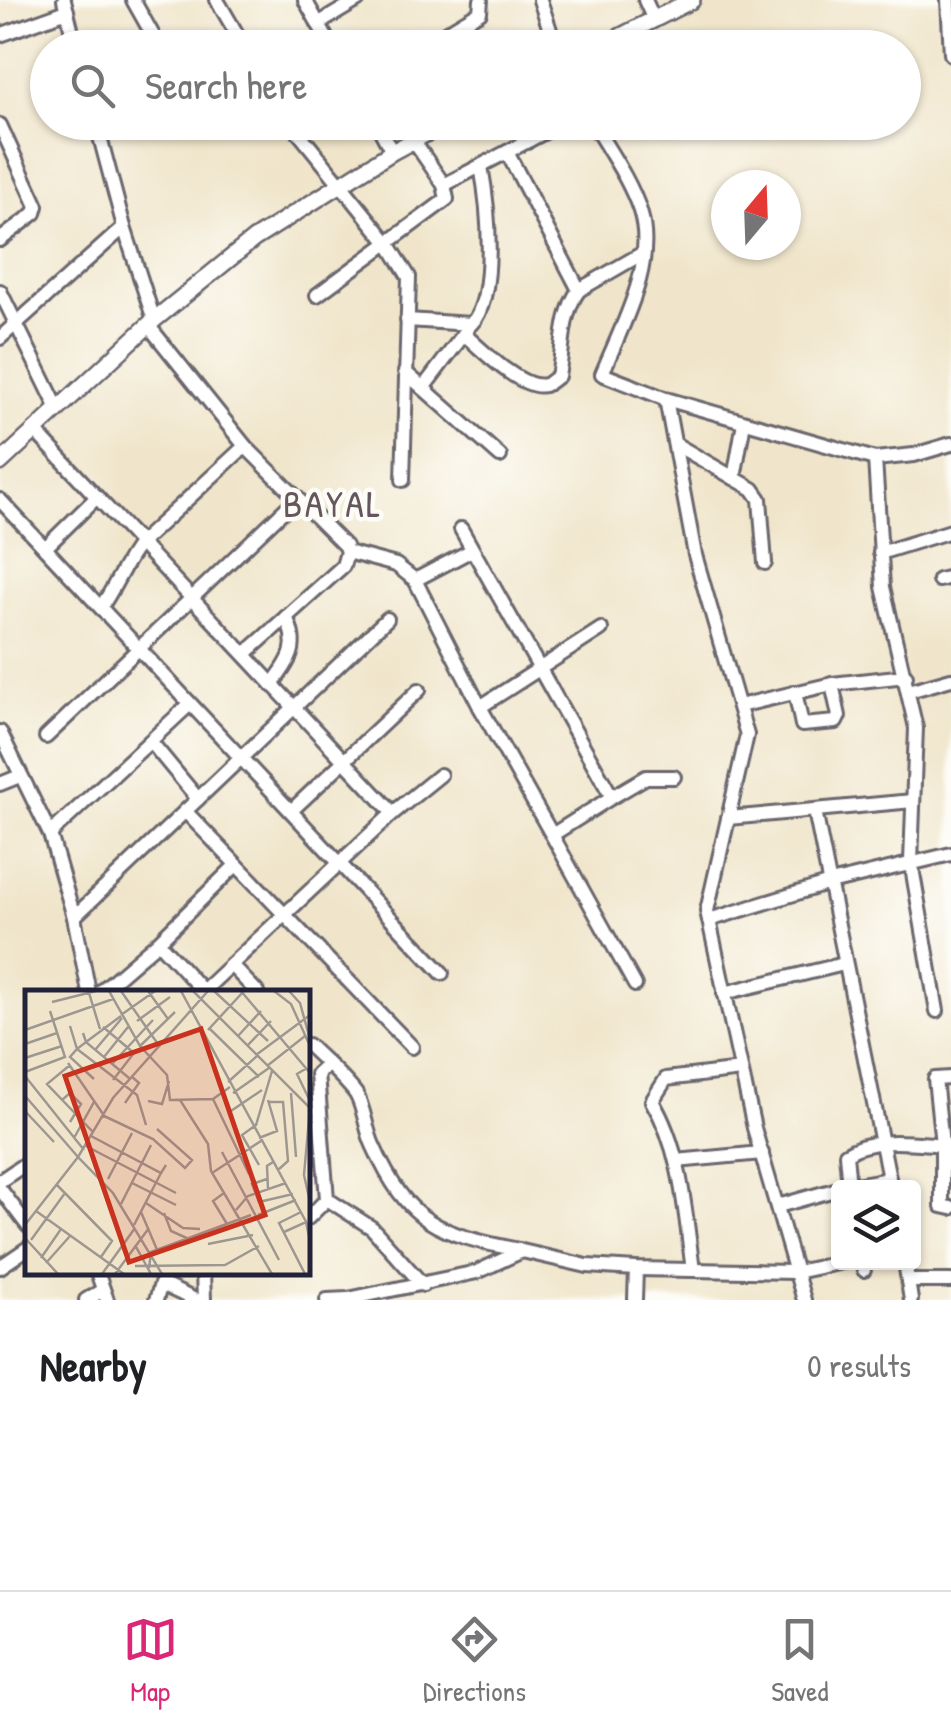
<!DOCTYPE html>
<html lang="en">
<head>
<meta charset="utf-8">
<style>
  :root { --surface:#fff; --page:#f6f6f6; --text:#202124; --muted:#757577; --line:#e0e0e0; --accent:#db2777 }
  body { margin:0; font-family:"Patrick Hand",sans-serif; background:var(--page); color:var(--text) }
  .controls { position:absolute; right:30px; bottom:30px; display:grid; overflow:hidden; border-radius:10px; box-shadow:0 2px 8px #0004 }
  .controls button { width:90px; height:90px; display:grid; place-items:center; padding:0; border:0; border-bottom:2px solid var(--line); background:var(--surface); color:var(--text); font:50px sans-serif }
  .compass { position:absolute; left:711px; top:170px; width:90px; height:90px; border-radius:50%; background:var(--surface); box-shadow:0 2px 8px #0004; rotate:19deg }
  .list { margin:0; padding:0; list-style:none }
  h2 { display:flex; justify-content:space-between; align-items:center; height:130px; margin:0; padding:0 40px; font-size:42px }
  h2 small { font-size:32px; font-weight:400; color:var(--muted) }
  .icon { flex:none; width:55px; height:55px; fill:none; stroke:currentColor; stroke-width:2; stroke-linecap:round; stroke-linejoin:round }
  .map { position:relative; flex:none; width:951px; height:1300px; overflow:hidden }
  .search { position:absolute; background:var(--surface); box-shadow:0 2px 8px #0004; left:30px; right:30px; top:30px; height:110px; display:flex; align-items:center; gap:25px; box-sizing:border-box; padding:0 35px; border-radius:55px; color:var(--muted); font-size:38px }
  .sheet { height:290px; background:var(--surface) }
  nav { display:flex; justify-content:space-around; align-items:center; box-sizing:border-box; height:140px; border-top:2px solid var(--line); background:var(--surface); font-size:28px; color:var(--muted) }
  nav a { display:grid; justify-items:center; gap:5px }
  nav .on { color:var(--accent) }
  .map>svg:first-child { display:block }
</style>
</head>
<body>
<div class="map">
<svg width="951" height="1300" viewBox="0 0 951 1300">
  <rect width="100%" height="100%" fill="#fdfcf7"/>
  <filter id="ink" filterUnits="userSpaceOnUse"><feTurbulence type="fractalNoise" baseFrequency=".01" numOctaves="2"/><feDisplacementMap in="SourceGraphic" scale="20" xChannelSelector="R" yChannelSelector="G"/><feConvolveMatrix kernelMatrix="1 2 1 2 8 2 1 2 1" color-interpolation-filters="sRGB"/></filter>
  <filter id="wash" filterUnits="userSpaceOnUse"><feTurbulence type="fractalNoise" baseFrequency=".0048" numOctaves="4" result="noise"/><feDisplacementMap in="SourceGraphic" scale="40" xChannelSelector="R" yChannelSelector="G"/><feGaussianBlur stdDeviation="2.25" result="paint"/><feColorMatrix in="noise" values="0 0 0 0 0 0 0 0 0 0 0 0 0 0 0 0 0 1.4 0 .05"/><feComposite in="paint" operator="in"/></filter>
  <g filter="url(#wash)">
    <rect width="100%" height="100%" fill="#f0e5ca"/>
  </g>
  <g filter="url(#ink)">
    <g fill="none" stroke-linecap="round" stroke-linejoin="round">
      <defs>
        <g id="minor">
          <polyline points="64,0 76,48"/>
          <polyline points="133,0 160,48"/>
          <polyline points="217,0 245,48"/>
          <polyline points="305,0 332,48"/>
          <polyline points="540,0 556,48"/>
          <polyline points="645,0 654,20"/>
          <polyline points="948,0 951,54"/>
          <polyline points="318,24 358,0"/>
          <polyline points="0,35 67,11"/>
          <polyline points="420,48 480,12 481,0"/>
          <polyline points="96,122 124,227 154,320"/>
          <polyline points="290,122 388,243 409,277 403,480"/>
          <polyline points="376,122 392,152"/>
          <polyline points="516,122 527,142"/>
          <path d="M 592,122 C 609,151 630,180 640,211 C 657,265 622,325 602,374 L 666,399 L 875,459 L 914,455 L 951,444"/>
          <polyline points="0,125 37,206 35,213 0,240"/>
          <polyline points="507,152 579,290"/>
          <polyline points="444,185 564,122"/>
          <polyline points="0,291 58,409"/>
          <polyline points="317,295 447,199 444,185 413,140"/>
          <path d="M 407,320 L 471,324 C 498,296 488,203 481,166"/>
          <polyline points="148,325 245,446 345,546 347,552 396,565 415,580 480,707 552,835 612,797 461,529"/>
          <path d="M 464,334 C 480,348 522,391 545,385 C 547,385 556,377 558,376 C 564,347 561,314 579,290 L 643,253"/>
          <polyline points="0,338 124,227"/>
          <polyline points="405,372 500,456"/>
          <polyline points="423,388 467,330"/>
          <polyline points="666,399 695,555 747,735 707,911 754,1128 804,1300"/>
          <polyline points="35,431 393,813 440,775"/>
          <polyline points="675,444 753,489 760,499 765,563"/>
          <polyline points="875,459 883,587 916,728 911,862 937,1011"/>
          <polyline points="734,478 744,422"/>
          <polyline points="0,500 442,973"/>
          <polyline points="45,548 97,497"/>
          <polyline points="880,553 951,531"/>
          <polyline points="415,580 472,550"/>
          <polyline points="939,580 951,577"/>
          <path d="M 101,607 C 116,586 124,563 140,543 L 245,446"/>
          <polyline points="245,654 343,566 347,552"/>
          <path d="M 272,684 C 291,660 300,646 286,617"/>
          <polyline points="909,691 951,679"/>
          <polyline points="795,692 802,725 836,722 839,716 832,684"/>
          <polyline points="739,706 832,684 906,676"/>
          <polyline points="480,707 601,629"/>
          <polyline points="0,732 50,834 74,917 89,992"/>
          <polyline points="46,737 297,498"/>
          <polyline points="151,742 198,799"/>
          <polyline points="0,784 20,776"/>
          <polyline points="612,797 646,777 674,777"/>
          <polyline points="185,811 412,1047"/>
          <polyline points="291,811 419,690"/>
          <polyline points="815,811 891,1188"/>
          <polyline points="728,818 913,801"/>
          <polyline points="50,834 190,704"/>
          <polyline points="552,835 635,985"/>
          <polyline points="74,917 387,619"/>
          <polyline points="709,920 830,883 951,854"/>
          <polyline points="158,942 203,991"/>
          <polyline points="231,965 257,992"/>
          <polyline points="100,992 158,942 236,865"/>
          <polyline points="202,992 393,813"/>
          <polyline points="724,993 844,964"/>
          <path d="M 308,1045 C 323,1060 343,1076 356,1094 C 364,1107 366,1130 373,1145 C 408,1224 439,1234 519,1250"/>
          <polyline points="327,1065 317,1074 327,1199 372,1228 423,1285"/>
          <polyline points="951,1078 935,1079 942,1144 942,1206 951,1208"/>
          <polyline points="676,1161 762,1153"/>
          <polyline points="0,1181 28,1162"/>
          <polyline points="849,1186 889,1179"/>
          <path d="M 845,1188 L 849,1186 L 846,1154 C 874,1135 919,1144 951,1145"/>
          <polyline points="0,1189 28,1226"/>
          <polyline points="778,1206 838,1189"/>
          <polyline points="308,1218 327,1199"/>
          <polyline points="861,1262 864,1270"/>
          <polyline points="905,1262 911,1300"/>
          <polyline points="0,1267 28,1248"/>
          <path d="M 693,1270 C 685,1213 682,1151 652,1101 L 666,1079 L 741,1070"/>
          <polyline points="97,1272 107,1300"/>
          <polyline points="203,1272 204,1300"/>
          <polyline points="908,1281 951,1281"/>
          <polyline points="86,1300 103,1290"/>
          <polyline points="156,1300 161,1284 195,1300"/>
          <polyline points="327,1300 348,1299 477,1272 522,1251 587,1266 636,1269 796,1272 843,1262"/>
          <polyline points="635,1300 636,1269"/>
        </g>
        <g id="tertiary">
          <polyline points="598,48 692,0"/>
          <polyline points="0,463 154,320 254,239 392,152 448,122"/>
        </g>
      </defs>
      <use href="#minor" stroke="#6a666d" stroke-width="18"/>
      <use href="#tertiary" stroke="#6a666d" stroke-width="20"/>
      <use href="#minor" stroke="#fff" stroke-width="12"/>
      <use href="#tertiary" stroke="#fff" stroke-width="15"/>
    </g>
  </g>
  <g text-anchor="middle" stroke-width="9" stroke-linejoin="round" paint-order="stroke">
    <g font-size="38" letter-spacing="2.5" fill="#66575e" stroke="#fdfcf7">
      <text x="333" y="517">BAYAL</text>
    </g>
  </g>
  <g transform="translate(25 990)">
    <rect width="285" height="285" fill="#f0e5ca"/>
    <path fill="none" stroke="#9e9791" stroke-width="2.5" d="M 84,1 L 115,56 L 142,85 L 145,110 L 188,109 L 205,97M 96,1 L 135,57M 123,1 L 143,29M 156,1 L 285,239M 168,1 L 285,118M 189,1 L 243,51M 216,1 L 285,83M 249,1 L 266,14 L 285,56M 264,1 L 275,13 L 285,49M 64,3 L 75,39M 27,12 L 71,1M 96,25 L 130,1M 112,31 L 145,7M 45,36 L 52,59 L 61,52 L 104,88M 78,37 L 109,63 L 88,90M 185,39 L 234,87M 0,40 L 88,9M 183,40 L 218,2M 58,43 L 61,52 L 96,26M 213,46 L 236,21M 0,54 L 32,43M 115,56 L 150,22M 222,56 L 246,31M 70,60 L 97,28M 231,65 L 285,25M 79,67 L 103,37M 0,68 L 37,56M 43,73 L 78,124M 87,74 L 128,30M 45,75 L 22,94 L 68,142M 242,76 L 280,46M 282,78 L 272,84 L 285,111M 0,82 L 40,67 L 25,21M 0,86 L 59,160M 69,89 L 45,67 L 52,59 L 112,105 L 121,135M 203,92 L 232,66M 208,103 L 244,78M 266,103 L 271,167M 188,109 L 224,184M 37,110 L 45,103 L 56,114 L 45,132M 155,110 L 183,154 L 186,181 L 247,284M 123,111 L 137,114 L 144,91M 244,112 L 258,112 L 263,171 L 253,180M 100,113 L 114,93 L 106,86M 285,118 L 279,185 L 285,212M 0,121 L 29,152M 203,123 L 237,100M 77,125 L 128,149 L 160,178 L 167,170 L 132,139M 66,146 L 136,183 L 141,175M 49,148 L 69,112M 234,148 L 252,141 L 243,110M 61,156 L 151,203M 197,162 L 254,270M 234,175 L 217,145 L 231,135 L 247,81M 187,183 L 236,151M 83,189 L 107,143M 242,189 L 227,194 L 234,212 L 268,204M 107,193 L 151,215M 31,194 L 87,251 L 76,267M 243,199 L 242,176 L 248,172M 199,203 L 188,211 L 202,234M 121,213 L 158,238 L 175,239M 96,214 L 126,155M 211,220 L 223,206 L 261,193M 11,221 L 99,284M 116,222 L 133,262M 276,222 L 254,233 L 280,284M 139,223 L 146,241 L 164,249M 233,225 L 271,210M 0,235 L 53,167 L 1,107M 109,235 L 136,183M 259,242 L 281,232 L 285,251M 0,248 L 33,284M 6,250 L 40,203M 183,254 L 228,245M 110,255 L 126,284M 16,268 L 36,239M 21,273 L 45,246M 110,276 L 200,275 L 234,256M 124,278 L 126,262 L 226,225M 77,284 L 110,238M 90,284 L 124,238M 137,284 L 88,203 L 53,167 L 88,108 L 183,1"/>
    <path fill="#c8321e" fill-opacity="0.15" stroke="#c8321e" stroke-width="5" d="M 176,39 L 240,225 L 104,272 L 40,86 Z"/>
    <rect width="285" height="285" fill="none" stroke="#22223b" stroke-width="5"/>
  </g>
</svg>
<div class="controls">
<button><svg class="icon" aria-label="layers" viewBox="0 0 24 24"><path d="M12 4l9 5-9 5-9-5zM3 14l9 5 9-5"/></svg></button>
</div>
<svg class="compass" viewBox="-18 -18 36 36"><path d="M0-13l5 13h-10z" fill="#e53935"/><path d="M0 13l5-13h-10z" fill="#757577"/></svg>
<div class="search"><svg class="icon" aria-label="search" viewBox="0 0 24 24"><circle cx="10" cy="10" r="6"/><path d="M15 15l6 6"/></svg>Search here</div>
</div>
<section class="sheet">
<h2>Nearby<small>0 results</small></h2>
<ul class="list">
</ul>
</section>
<nav>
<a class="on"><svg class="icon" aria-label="map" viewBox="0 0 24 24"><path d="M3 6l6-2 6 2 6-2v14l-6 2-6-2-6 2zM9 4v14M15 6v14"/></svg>Map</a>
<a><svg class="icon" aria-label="directions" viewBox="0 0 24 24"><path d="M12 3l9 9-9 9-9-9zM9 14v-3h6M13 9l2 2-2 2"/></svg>Directions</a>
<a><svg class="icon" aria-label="saved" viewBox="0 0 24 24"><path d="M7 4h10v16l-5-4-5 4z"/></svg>Saved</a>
</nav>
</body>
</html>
